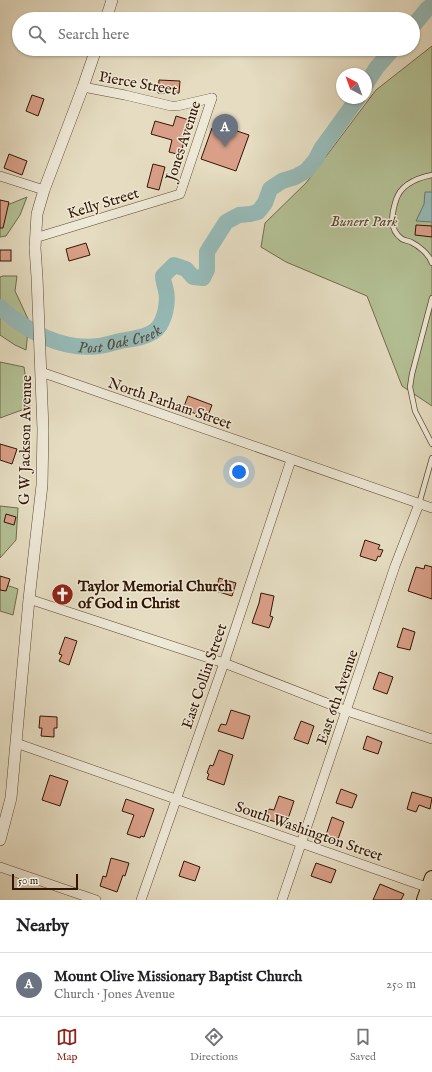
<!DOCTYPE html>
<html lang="en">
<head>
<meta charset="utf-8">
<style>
  :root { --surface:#fff; --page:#f6f6f6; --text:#202124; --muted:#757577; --line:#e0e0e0; --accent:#8f2418 }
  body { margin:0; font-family:"IM FELL English",serif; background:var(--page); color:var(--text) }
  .compass { position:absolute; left:336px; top:68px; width:36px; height:36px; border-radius:50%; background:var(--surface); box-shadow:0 1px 3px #0004; rotate:319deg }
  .scale { position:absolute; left:12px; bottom:10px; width:66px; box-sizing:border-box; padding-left:4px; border:2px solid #321602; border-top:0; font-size:11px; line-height:14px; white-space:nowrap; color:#321602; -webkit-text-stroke:3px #eee8d7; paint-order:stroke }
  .you { position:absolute; left:239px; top:472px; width:14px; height:14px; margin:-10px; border:3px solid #fff; border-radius:50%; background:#1a73e8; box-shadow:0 0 0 6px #1a73e833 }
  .badge { display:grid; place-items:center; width:26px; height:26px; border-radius:50%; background:var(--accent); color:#fff; font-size:13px; font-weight:700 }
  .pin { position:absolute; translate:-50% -33px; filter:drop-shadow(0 1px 2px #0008) }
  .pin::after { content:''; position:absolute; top:21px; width:14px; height:12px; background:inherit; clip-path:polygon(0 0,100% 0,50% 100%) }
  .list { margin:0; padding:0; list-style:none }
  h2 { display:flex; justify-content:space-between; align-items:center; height:52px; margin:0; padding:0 16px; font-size:17px }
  h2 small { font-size:13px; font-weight:400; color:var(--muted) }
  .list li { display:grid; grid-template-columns:26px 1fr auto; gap:12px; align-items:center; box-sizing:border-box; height:64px; padding:0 16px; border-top:1px solid var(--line) }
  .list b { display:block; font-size:15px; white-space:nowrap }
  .list p { margin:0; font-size:13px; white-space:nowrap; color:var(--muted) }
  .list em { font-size:13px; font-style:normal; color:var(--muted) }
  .icon { flex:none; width:22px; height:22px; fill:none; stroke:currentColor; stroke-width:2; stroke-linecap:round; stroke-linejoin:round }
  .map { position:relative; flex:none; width:432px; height:900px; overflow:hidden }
  .search { position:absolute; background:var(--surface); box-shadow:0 1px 3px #0004; left:12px; right:12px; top:12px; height:44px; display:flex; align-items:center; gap:10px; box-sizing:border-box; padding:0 14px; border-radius:22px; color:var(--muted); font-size:15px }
  .sheet { height:116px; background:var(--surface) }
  nav { display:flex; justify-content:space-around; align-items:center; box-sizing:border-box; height:56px; border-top:1px solid var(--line); background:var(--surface); font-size:11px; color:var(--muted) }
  nav a { display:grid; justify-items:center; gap:2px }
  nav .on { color:var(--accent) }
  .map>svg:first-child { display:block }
</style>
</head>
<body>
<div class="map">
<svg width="432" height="900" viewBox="0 0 432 900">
  <rect width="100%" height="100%" fill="#e5dcc1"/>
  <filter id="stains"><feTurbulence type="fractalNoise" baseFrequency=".005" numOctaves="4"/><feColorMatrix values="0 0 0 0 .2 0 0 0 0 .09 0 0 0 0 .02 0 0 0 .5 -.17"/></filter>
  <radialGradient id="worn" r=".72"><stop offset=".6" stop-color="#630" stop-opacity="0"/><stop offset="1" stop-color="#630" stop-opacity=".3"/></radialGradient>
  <g fill="#b3c094" stroke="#726b4b">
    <polygon points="432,46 432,406 402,386 367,296 286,262 261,247 265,223 306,183 376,90"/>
    <polygon points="27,197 20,215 6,236 0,237 0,208"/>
    <polygon points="3,276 17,276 15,291 29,321 26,350 15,345 0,335 0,277"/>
    <polygon points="0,362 24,367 30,407 0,418"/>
    <polygon points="0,506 18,508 16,540 0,558"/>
    <polygon points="0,583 18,589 13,615 0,611"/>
  </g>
  <polygon fill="#96bab7" stroke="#6e786f" points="425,192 432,192 432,222 416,221 424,204"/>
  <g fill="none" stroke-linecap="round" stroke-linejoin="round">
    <g stroke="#96bab7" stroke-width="16">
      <polyline points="413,26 427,9 432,5"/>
      <polyline points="366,84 377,67 393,49"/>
      <path id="s1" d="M 0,307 C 26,331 62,351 99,346 C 108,345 117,341 126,340 C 139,338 157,335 162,321 C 166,313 168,299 166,291 C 165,285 163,282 163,276 L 174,265 L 186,269 L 193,277 L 203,278 L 207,270 L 207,252 L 226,222 L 239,215 L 250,214 L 258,212 L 265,203 L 270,189 L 282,181 L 295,177 L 306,171 L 316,159 L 321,149 L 358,98"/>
    </g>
  </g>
  <g fill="#d99f88" stroke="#321602">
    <polygon points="159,80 180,81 179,93 158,93"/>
    <polygon points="32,95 44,99 38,116 26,111"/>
    <polygon points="176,116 189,120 182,140 184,140 181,155 169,152 172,140 151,134 155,121 173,126"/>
    <polygon points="212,128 232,135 234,130 249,135 236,171 201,159"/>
    <polygon points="9,154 27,161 22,175 4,168"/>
    <polygon points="153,164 165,167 159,190 147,187"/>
    <polygon points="0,200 9,202 3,228 0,228"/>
    <polygon points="416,225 432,226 432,237 415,235"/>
    <polygon points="86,243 90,255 69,261 66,249"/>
    <rect x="0" y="250" width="11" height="11"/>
    <polygon points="188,396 212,405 207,418 183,409"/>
    <polygon points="0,444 17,449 12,464 0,460"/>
    <polygon points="6,514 16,517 14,525 4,522"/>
    <polygon points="365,540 380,545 378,549 383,550 380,557 378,556 376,561 360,556"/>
    <polygon points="425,565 432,567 432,599 408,591 416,567 424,569"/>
    <polygon points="0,576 10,579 6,591 0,590"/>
    <polygon points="219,578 236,583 232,596 216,591"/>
    <polygon points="261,593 274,596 270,616 273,617 269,628 252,623 259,603"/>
    <polygon points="403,628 415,632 410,650 397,647"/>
    <polygon points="65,637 77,641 69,665 59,661 62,655 59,654"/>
    <polygon points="379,672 393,677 387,694 373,689"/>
    <polygon points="231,710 250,716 243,739 218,731 221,724 226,725"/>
    <polygon points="40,716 57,717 57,728 54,728 54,737 41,736 42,728 39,728"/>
    <polygon points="301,721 314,726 308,744 294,739"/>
    <polygon points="367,736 382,742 378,754 363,749"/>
    <polygon points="219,750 233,755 224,785 207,779 209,774 207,773 210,765 213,766"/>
    <polygon points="50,775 68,781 60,806 42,800"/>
    <polygon points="341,789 357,795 352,808 336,803"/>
    <polygon points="412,792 432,798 430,809 419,805 416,812 407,809"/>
    <polygon points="279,796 294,801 286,825 266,819 269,809 274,810"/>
    <polygon points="126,799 154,809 144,837 141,836 140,838 127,834 134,815 122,811"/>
    <polygon points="332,817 344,822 337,842 325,838"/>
    <polygon points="111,858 129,863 125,876 123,875 117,892 100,886 103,876 106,877"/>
    <polygon points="184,861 200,867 195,881 179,876"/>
    <polygon points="316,863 336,870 331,883 311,876"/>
    <polygon points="380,884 404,894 401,900 373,900"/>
  </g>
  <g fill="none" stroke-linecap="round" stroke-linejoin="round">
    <defs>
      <g id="service">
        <path d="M 432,175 C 417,178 401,184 396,200 C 392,213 388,229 402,239 C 404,240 408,241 411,242 C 419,246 429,254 432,263"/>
        <polyline points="432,298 412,374 410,387 415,411 432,444"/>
        <polyline points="419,504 432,458"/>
      </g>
      <g id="minor">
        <polyline points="83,87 125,95 171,106 177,106 212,98"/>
        <polyline points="0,176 44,190"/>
        <polyline points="35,238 180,194 212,98"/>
        <polyline points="41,372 432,508"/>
        <polyline points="29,599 224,663 347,711 432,739"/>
        <polyline points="16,743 432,889"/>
        <polyline points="0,867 96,900"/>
        <polyline points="141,900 224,663 291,460"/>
        <polyline points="282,900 395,566 419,504"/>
      </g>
      <g id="tertiary">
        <polyline points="106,19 112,0"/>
        <polyline points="0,840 11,798 29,599 42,485 43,429 37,277 35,248 37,214 44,190 83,87 96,49"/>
      </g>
      <polyline id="primary" points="424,900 432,878"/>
    </defs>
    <use href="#service" stroke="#5f4832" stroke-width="6"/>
    <use href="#minor" stroke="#5f4832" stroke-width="10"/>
    <use href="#tertiary" stroke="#5f4832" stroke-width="12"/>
    <use href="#primary" stroke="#321602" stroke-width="16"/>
    <use href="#service" stroke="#eee8d7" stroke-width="4.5"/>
    <use href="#minor" stroke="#eee8d7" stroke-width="9"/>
    <use href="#tertiary" stroke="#eee8d7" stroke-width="11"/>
    <use href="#primary" stroke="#e5dcc1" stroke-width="14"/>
  </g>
  <defs>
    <symbol id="church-disc" viewBox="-11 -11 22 22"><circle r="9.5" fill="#8f2418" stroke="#eee8d7"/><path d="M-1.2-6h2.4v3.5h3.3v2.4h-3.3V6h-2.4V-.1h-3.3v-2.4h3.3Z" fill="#fff"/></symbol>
  </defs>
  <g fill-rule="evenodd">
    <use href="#church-disc" x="50" y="582" width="25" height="25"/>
  </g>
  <g text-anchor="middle" stroke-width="3" stroke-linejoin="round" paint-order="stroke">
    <g font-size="15" fill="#321602" stroke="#eee8d7">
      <text transform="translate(138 83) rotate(10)" y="5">Pierce Street</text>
      <text transform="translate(183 141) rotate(-72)" y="5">Jones Avenue</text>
      <text transform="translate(103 203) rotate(-17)" y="5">Kelly Street</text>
      <text transform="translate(170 403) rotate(19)" y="5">North Parham Street</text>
      <text transform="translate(25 440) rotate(-89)" y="5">G W Jackson Avenue</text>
      <text transform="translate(204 676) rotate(-71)" y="5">East Collin Street</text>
      <text transform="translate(337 697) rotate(-71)" y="5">East 6th Avenue</text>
      <text transform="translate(309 831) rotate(19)" y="5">South Washington Street</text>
    </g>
    <g font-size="15" font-style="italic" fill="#59492e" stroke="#eee8d7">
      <text x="364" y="226">Bunert Park</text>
    </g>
    <g font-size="15" font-weight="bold" fill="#321602" stroke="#eee8d7" text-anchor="start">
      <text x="78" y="591">Taylor Memorial Church<tspan x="78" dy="17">of God in Christ</tspan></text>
    </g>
    <g font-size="16" font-style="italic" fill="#554f41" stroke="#eee8d7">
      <text dy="6" stroke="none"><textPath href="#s1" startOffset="131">Post Oak Creek</textPath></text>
    </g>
  </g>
  <rect width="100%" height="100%" filter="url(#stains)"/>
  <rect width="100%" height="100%" fill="url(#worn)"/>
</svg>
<svg class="compass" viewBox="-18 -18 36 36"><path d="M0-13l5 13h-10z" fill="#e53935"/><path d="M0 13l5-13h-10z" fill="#757577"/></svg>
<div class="scale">50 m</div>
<div class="you"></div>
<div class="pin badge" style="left:225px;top:147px;background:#6b7280">A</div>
<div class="search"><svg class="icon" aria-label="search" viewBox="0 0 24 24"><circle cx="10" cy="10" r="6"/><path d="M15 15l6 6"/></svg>Search here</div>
</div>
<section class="sheet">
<h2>Nearby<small></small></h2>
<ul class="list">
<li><span class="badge" style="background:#6b7280">A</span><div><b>Mount Olive Missionary Baptist Church</b><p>Church · Jones Avenue</p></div><em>250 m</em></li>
</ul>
</section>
<nav>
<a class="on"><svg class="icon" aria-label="map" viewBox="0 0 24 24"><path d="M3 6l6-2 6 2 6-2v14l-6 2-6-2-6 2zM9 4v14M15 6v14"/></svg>Map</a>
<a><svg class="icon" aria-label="directions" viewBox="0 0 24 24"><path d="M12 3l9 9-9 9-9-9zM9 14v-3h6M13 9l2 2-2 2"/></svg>Directions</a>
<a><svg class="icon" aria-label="saved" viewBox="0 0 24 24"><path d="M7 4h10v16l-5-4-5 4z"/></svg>Saved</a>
</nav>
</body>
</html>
